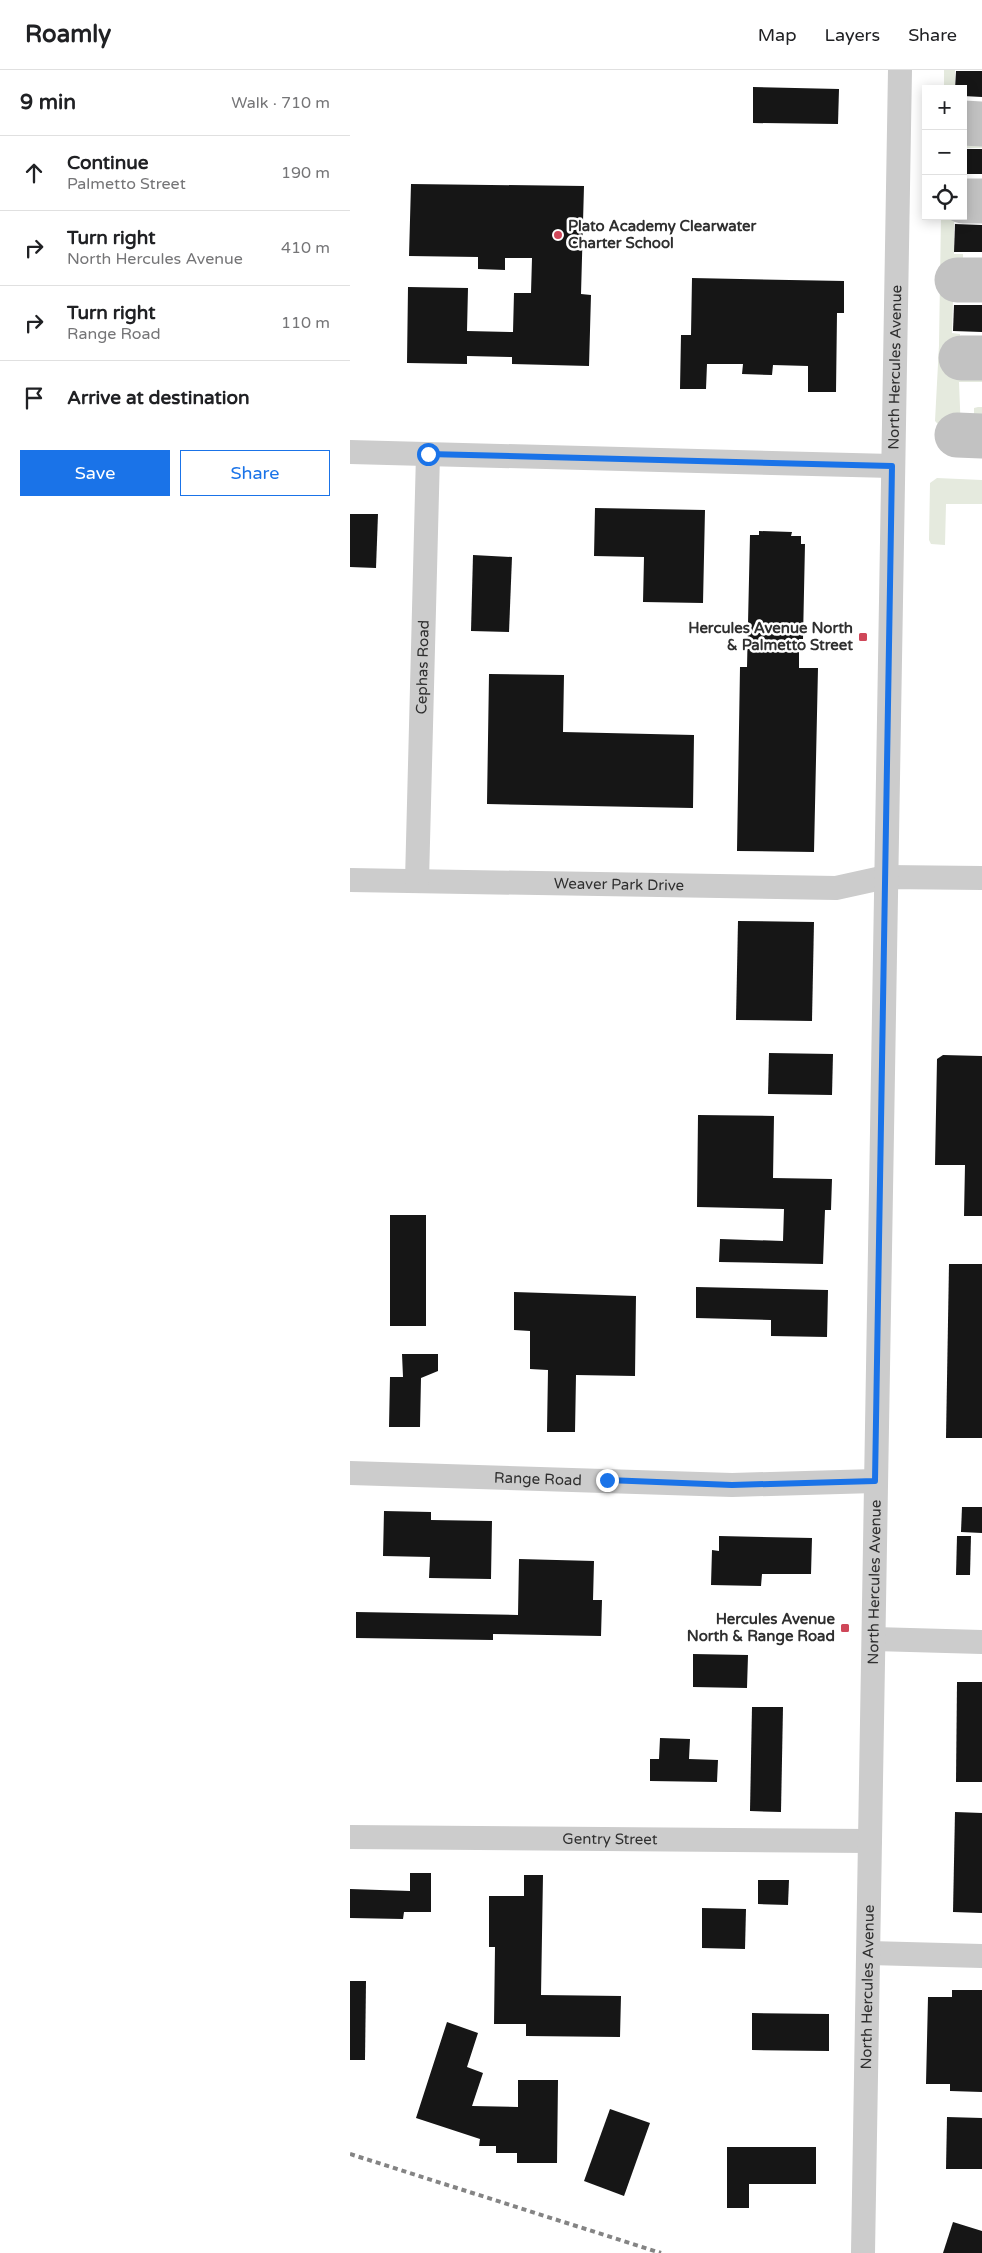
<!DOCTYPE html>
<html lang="en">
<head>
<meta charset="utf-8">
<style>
  :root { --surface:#fff; --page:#f6f6f6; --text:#202124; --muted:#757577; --line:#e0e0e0; --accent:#1a73e8 }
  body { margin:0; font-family:"Varela Round",sans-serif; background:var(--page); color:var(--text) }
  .controls { position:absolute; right:15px; top:15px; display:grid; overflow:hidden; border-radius:0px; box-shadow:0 2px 12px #0003 }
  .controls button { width:45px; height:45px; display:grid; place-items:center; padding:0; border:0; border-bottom:1px solid var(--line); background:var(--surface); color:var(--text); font:25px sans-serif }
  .stop { position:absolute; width:15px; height:15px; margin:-11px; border:4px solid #1a73e8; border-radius:50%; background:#fff }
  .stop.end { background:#1a73e8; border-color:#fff; box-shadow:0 1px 5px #0008 }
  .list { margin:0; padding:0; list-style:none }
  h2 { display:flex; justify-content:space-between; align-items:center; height:65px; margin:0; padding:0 20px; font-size:21px }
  h2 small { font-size:16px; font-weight:400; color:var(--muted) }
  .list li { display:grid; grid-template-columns:32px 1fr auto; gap:15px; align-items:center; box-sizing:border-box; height:75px; padding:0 20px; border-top:1px solid var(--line) }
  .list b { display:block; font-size:19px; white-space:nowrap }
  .list p { margin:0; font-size:16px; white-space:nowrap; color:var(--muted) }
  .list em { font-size:16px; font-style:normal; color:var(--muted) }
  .actions { display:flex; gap:10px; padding:15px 20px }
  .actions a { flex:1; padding:11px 0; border:1px solid var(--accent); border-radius:0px; text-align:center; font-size:18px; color:var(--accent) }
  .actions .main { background:var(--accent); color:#fff }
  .icon { flex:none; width:28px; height:28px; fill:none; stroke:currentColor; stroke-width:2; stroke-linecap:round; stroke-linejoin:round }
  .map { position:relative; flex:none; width:632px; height:2183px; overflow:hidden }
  header { display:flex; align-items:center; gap:30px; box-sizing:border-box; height:70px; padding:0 25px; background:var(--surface); border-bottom:1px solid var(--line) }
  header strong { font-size:24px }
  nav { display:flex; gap:28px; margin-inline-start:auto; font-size:18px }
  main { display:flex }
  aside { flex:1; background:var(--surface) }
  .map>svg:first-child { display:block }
</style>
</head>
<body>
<header>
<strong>Roamly</strong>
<nav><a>Map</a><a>Layers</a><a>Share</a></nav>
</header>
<main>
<aside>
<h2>9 min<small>Walk · 710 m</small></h2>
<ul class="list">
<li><svg class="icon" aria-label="ahead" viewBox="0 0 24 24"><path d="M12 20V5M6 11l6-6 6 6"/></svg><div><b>Continue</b><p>Palmetto Street</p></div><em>190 m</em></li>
<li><svg class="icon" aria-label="right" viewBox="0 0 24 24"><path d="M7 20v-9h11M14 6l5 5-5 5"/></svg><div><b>Turn right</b><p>North Hercules Avenue</p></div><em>410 m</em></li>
<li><svg class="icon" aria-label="right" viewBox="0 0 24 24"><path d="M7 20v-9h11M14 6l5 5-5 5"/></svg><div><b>Turn right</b><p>Range Road</p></div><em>110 m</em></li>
<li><svg class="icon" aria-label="arrive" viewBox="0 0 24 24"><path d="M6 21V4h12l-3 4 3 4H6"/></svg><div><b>Arrive at destination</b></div></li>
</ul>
<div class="actions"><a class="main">Save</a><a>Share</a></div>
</aside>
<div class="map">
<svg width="632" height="2183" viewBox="0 0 632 2183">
  <rect width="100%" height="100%" fill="#fff"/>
  <g fill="#e5eade">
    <rect x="594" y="0" width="11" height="19"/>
    <polygon points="613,60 632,63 632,78 613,78"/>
    <polygon points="613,138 632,138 632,152 604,152 604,184 613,184 613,202 606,202 606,215 631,216 632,232 603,231 602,263 610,264 609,294 632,295 632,312 609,312 611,363 606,364 606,371 632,372 632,382 614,381 585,351 589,275 591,146 613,146"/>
    <polygon points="628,337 632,337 632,359 624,355 624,338"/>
    <polygon points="587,408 632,410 632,434 596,434 595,475 581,474 579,470 580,413"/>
  </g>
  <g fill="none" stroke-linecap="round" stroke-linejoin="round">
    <g stroke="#c2c2c2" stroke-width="45">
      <polyline points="613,53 632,54"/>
      <polyline points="613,131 632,131"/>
      <polyline points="607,210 632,210"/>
      <polyline points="611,288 632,288"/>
      <polyline points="607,365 632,366"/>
    </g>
  </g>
  <g fill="#161616">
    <polygon points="606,1 632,1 632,27 613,26 613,19 605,19"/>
    <polygon points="403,17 489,19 488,54 403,53"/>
    <rect x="613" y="79" width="19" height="25"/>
    <polygon points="61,114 234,116 231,224 241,225 239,296 162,294 162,287 117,286 117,294 57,293 58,217 118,218 117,261 163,262 164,223 181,223 182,188 155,188 155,200 128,199 128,187 59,186"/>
    <polygon points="605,154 632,155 632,182 604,182"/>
    <polygon points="342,208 494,211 494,243 487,243 486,322 458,322 458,296 423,295 422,305 392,304 393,294 357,294 356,319 330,319 331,265 341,265"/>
    <polygon points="604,235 632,235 632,262 603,261"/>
    <polygon points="245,438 355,440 353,533 293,532 294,487 244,486"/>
    <polygon points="0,444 28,444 26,498 0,497"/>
    <polygon points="409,461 442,462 441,466 451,466 451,474 455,474 453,569 449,569 449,598 468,598 464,782 387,781 390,597 397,597 400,465 409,465"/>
    <polygon points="123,485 162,487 159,562 121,561"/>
    <polygon points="139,604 214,605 213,662 344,665 343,738 137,734"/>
    <polygon points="388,851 464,852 462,951 386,950"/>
    <polygon points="419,983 483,984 482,1025 418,1024"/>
    <polygon points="593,985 632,986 632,1146 614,1146 615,1095 585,1095 587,989"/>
    <polygon points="348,1045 424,1046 423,1108 482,1109 481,1140 475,1140 473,1194 369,1192 370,1169 433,1171 434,1139 347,1137"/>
    <rect x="40" y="1145" width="36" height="111"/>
    <polygon points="599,1194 632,1194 632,1368 596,1368"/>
    <polygon points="346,1217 478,1220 477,1267 421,1266 421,1250 346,1248"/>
    <polygon points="164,1222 286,1226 285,1306 226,1305 225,1362 197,1362 198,1300 180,1299 180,1261 164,1260"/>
    <polygon points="52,1284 88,1284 88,1301 71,1308 70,1357 39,1357 40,1307 53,1307"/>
    <polygon points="612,1437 632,1437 632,1463 611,1462"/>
    <polygon points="34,1441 81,1442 81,1450 142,1451 141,1509 79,1508 80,1487 33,1486"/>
    <polygon points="369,1466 462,1468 461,1504 412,1504 411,1516 361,1515 362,1480 369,1481"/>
    <polygon points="607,1466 621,1466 620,1505 606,1505"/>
    <polygon points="169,1489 244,1491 243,1530 252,1530 251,1566 143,1564 143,1570 6,1568 6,1542 168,1545"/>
    <polygon points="343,1584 398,1585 397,1618 343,1617"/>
    <polygon points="607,1612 632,1612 632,1712 606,1712"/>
    <polygon points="402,1637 433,1637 431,1742 400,1741"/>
    <polygon points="310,1668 340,1669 339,1689 368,1690 367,1712 300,1711 300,1689 309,1689"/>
    <polygon points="605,1742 632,1743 632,1843 603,1842"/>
    <polygon points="60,1803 81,1803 81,1842 54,1842 53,1849 0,1848 0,1819 60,1821"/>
    <polygon points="174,1805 193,1805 191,1925 271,1926 270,1967 176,1966 176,1954 144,1954 145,1877 139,1877 139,1826 174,1826"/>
    <polygon points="408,1810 439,1810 438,1835 408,1834"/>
    <polygon points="352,1838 396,1839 395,1879 352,1878"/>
    <polygon points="0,1911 16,1911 15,1990 0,1990"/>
    <polygon points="602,1920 632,1920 632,2022 600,2021 600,2014 576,2014 578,1927 602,1927"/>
    <polygon points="402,1943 479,1944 479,1981 402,1980"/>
    <polygon points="97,1952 128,1963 117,1997 133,2003 122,2036 168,2037 168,2010 208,2010 207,2093 167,2093 167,2083 146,2083 146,2076 129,2076 130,2069 66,2048"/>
    <polygon points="260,2039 300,2053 274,2126 234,2111"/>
    <polygon points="597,2047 632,2048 632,2099 596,2099"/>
    <polygon points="377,2077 466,2077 466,2114 399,2114 399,2138 377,2138"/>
    <polygon points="603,2152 632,2161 632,2183 593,2183"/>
  </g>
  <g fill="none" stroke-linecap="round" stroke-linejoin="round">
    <g stroke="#ccc" stroke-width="24">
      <polyline points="0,382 542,396"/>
      <path id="s1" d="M 0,810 L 486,818 L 536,807 L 632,808"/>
      <path id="s2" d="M 67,811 L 78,384"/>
      <path id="s3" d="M 0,1403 L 382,1415 L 525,1411"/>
      <polyline points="524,1569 632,1572"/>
      <path id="s4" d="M 0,1767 L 520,1771"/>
      <polyline points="519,1883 632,1886"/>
      <path id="s5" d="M 513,2183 L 550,0"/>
    </g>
    <polyline stroke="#848484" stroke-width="4" stroke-dasharray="5 4" stroke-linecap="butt" points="0,2084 311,2183"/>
  </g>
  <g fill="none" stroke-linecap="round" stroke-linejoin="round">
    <polyline stroke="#1a73e8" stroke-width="6" points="78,384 542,396 525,1411 382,1415 257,1410"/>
  </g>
  <g fill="#cf4759" stroke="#fff" stroke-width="2">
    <circle cx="208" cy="165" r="5"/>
    <rect x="508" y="562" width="10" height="10" rx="2.5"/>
    <rect x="490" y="1553" width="10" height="10" rx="2.5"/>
  </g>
  <g text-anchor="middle" stroke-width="5" stroke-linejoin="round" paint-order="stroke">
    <g font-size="15" font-weight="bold" fill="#2f2f2f" stroke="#fff" text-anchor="end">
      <text x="218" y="161" text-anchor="start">Plato Academy Clearwater<tspan x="218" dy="17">Charter School</tspan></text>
      <text x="503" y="563">Hercules Avenue North<tspan x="503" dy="17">&amp; Palmetto Street</tspan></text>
      <text x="485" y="1554">Hercules Avenue<tspan x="485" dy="17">North &amp; Range Road</tspan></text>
    </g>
    <g font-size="15" fill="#2f2f2f" stroke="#fff">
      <text dy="5" stroke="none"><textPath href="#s5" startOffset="1886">North Hercules Avenue</textPath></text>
      <text dy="5" stroke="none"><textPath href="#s2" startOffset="214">Cephas Road</textPath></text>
      <text dy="5" stroke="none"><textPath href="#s1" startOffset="269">Weaver Park Drive</textPath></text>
      <text dy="5" stroke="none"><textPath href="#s3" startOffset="188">Range Road</textPath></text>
      <text dy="5" stroke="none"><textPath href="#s5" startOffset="671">North Hercules Avenue</textPath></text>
      <text dy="5" stroke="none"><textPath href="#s4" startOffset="260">Gentry Street</textPath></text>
      <text dy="5" stroke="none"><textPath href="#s5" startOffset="266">North Hercules Avenue</textPath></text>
    </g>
  </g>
</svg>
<div class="controls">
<button>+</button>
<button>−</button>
<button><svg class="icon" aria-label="locate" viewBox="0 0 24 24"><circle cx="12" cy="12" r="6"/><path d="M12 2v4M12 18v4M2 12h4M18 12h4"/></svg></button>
</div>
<div class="stop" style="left:78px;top:384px"></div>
<div class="stop end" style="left:257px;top:1410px"></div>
</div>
</main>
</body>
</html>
